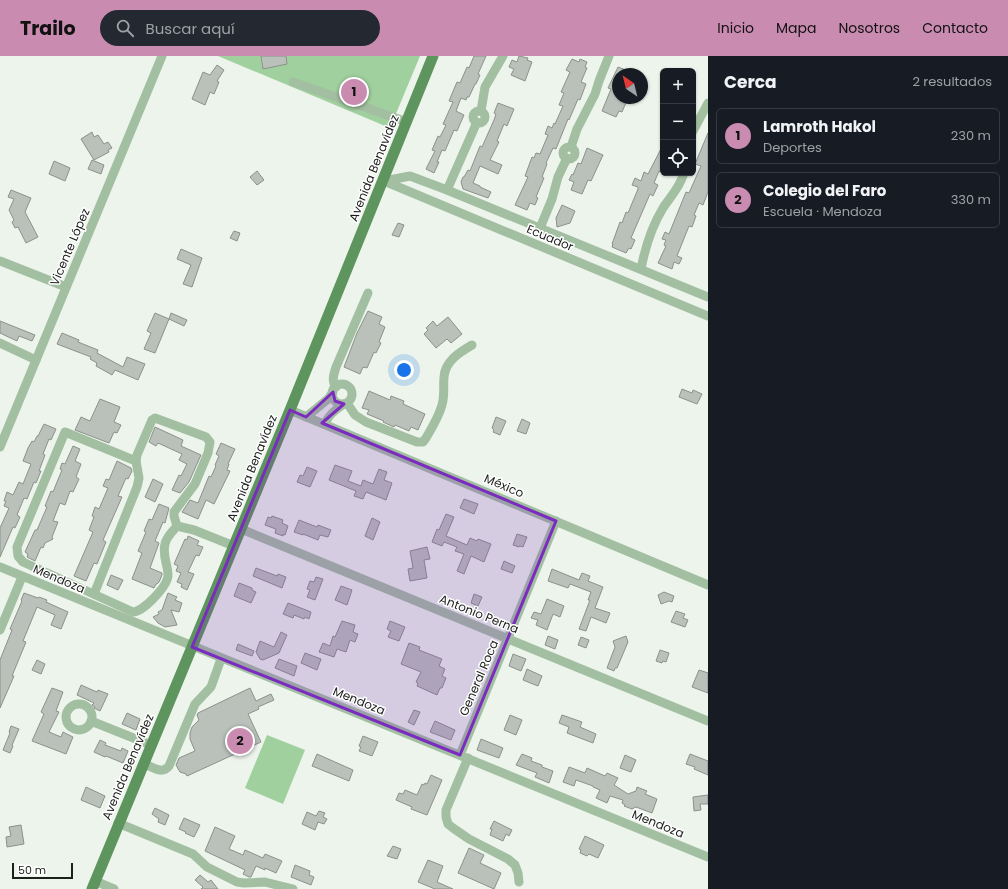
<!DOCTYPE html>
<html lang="es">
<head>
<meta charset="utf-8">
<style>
  :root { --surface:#171b24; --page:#242831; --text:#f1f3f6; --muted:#9ea1a6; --line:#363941; --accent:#ca8bb1 }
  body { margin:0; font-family:Poppins,sans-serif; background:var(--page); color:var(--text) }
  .controls { position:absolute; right:12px; top:12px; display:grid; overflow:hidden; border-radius:6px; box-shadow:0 1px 3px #0004 }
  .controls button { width:36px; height:36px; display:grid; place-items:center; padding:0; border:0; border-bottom:1px solid var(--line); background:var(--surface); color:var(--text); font:20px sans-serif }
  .compass { position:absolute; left:612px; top:12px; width:36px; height:36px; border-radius:50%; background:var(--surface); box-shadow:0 1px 3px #0004; rotate:325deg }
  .scale { position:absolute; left:12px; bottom:10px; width:61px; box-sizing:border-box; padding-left:4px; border:2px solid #1c1f1c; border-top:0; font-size:11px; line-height:14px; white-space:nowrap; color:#1c1f1c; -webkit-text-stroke:3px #fff; paint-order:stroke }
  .you { position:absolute; left:404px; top:314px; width:14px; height:14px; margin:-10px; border:3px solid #fff; border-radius:50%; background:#1a73e8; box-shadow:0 0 0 6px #1a73e833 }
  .badge { display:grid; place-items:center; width:26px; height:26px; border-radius:50%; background:var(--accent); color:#111; font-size:13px; font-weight:700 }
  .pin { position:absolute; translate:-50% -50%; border:2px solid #fff; box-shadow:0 1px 4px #0006 }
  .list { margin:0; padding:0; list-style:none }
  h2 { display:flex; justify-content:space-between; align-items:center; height:52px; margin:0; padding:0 16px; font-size:17px }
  h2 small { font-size:13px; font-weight:400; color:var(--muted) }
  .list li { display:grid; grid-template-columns:26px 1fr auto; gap:12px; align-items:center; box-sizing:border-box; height:56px; margin:0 8px 8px; padding:0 8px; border:1px solid var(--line); border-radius:6px }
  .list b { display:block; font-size:15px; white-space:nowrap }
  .list p { margin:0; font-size:13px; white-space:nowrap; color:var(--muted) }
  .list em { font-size:13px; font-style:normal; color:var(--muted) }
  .icon { flex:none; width:22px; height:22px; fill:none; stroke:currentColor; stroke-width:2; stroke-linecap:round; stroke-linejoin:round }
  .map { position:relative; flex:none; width:708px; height:833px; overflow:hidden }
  header { display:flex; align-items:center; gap:24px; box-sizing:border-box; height:56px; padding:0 20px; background:var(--accent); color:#111 }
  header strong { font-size:19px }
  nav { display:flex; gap:22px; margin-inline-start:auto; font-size:14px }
  .search { width:280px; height:36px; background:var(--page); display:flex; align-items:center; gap:10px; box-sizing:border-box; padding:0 14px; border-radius:22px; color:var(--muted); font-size:15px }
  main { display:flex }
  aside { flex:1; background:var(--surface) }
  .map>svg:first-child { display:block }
</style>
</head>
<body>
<header>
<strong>Trailo</strong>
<div class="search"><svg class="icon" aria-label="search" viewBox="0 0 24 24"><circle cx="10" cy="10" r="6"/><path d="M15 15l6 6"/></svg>Buscar aquí</div>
<nav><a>Inicio</a><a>Mapa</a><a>Nosotros</a><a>Contacto</a></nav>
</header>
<main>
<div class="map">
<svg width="708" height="833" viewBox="0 0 708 833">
  <rect width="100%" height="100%" fill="#ecf4ec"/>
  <g fill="#a1d09f">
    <polygon points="218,0 420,0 390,72"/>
    <polygon points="267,679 305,694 283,748 245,732"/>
  </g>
  <g fill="#bac1ba" stroke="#8b928a">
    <polygon points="261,0 286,0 287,8 263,13"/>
    <polygon points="474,0 486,0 478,18 480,19 476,28 475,28 469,41 467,41 466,44 461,42 456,55 464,59 457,75 454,74 445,95 442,94 437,106 439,106 434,117 426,113 435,95 432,94 438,80 440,81 446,69 443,68 453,46 449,45 457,26 460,27 467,11 469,12"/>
    <polygon points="519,0 528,2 527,4 532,6 525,25 511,19 514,13 509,11 512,4 517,6"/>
    <polygon points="572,3 579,6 580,3 587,6 585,11 587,12 581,26 586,28 580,44 578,43 569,64 568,63 556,93 553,92 546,107 547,108 542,121 544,122 536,141 538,142 535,149 530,147 527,154 515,149 528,121 525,120 532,101 534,102 536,97 540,98 548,79 545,78 548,70 552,72 554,67 555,68 563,50 559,49 564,37 561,36 570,16 566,14"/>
    <polygon points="217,9 224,14 217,25 219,26 214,38 210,36 205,49 192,43 203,16 210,19"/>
    <polygon points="618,11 636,18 618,18 618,42 628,42 622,56 619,55 616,61 602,55 611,33 608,32"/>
    <polygon points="498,47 514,53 507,70 504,68 497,85 499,86 490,104 502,109 498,118 480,110 473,127 480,130 480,131 491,136 488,142 463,133 461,126 463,121 464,121 468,114 470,115 480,90 482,91 494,64 496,58 494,57"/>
    <polygon points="92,76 94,81 98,79 104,88 108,86 112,92 108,94 109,96 94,104 81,83"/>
    <polygon points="708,77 708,136 703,149 699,147 694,159 696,160 692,171 689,170 677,200 682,202 679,208 674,206 672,213 658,207 666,190 664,189 666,184 662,183 665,176 669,178 686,136 689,137 701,110 695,108"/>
    <polygon points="663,89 663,117 659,115 654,127 658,129 653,140 650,138 631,182 635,184 631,193 629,192 626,197 612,191 613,188 612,188 620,166 622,167 626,156 628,157 638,133 638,131 632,129 635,122 641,125 644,116 648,118"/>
    <polygon points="587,92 603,99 591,125 588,124 582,138 571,134 574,126 569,124 572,118 573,119 578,107 581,108"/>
    <polygon points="92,104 104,109 101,118 88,113"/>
    <polygon points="54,105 70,112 65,125 49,118"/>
    <polygon points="257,115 264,124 257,129 250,121"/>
    <polygon points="11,134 31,142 25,156 38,181 26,187 18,171 15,172 12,166 14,164 9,154 14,143 8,141"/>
    <polygon points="562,149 575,155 570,167 557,171 556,162"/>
    <polygon points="398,167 404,169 399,181 392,179"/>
    <polygon points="234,175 240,177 237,185 230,182"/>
    <polygon points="181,193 202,202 192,231 183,228 191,209 177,203"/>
    <polygon points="368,255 382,261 379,268 385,271 379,286 381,287 376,297 374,296 367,312 363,311 360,318 344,311 357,277"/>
    <polygon points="155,257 169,263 171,257 187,264 184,270 169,263 155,297 144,293 151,277 147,275"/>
    <polygon points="448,261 462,278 451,287 447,283 436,292 424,278 428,274 426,272 433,265 437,270"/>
    <polygon points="0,265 35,279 32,285 19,280 17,285 0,277"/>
    <polygon points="62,277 79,284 78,286 98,294 97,297 123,311 127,301 145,308 138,324 115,314 112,319 96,310 97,307 90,303 91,301 57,288"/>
    <polygon points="682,333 692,337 693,334 702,338 697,348 679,341"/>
    <polygon points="369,335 390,344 391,340 404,345 403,348 425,358 418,374 411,371 409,375 395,369 394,371 383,366 384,365 367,358 369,354 362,352"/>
    <polygon points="100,343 120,351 114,366 121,369 117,377 114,376 109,387 75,374 81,361 90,365"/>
    <polygon points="496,361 506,365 500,379 493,376 494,374 492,372"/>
    <polygon points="522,363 530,367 526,378 517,375"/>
    <polygon points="44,368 56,373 51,384 49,383 43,398 45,399 39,415 41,415 36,427 34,426 27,443 24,442 17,459 20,461 15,472 13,471 0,501 0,472 9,452 4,450 6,445 4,445 7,436 13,439 19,426 23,428 31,408 23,405 28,392 32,385 34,386 37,380 38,380"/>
    <polygon points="155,371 183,384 181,390 201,399 189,426 180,437 172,434 179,419 181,420 187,408 179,404 182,398 158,387 156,390 149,386"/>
    <polygon points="221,387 235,393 228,408 229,408 227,414 230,415 214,448 206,444 198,463 182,456 190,444 198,447 209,420 211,421 216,410 215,409 219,400 216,398"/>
    <polygon points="73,390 80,393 75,405 81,408 76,421 79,423 73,436 70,435 65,449 60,447 53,465 58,466 52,481 53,483 45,487 43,492 41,491 35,505 27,501 28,498 25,496 35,474 37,474 47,451 45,450 51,435 53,436 57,426 62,414 60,413 62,407 65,408"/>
    <polygon points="117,405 131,412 132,415 128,423 126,422 118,440 122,441 103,484 106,486 97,508 94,507 86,525 74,520 93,476 89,474 94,461 92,460 95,451 99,453 108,432 103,430 106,423 109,424"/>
    <polygon points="335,409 352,415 348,425 361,430 363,424 373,428 379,413 387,416 384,424 392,427 386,444 366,436 363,443 354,440 356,435 329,424"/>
    <polygon points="307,411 317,415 310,431 297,426 300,419 303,420"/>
    <polygon points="153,423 163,428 155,446 145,441"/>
    <polygon points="464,443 478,448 474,458 460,452"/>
    <polygon points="159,448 169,452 165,467 163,466 155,485 159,487 150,512 162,517 162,519 159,526 157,528 156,528 154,532 132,523 142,497 138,495 146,476 144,475 149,463 152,464"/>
    <polygon points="446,458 454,461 446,480 467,489 470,482 477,485 478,483 491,488 484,506 471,500 464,518 457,515 464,498 455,495 457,491 444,486 442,490 432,486 437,473 439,474"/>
    <polygon points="272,460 283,464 282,467 288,470 285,479 283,478 283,480 275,477 276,473 265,469 268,461 271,462"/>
    <polygon points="372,462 380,466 373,484 365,480"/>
    <polygon points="299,464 317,471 318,469 331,474 328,481 320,479 318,484 303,478 303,479 294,476"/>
    <polygon points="517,478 527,481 523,491 520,490 519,491 513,489"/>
    <polygon points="188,480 199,485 197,489 203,491 199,500 196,499 188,516 194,518 187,534 181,531 182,528 177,526 181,517 176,515 178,510 174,508 185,483 187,484"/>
    <polygon points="427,491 430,503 424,504 427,522 410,525 408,513 413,512 410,495"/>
    <polygon points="504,505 515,510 512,517 501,513"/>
    <polygon points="256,512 277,520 278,518 286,521 282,532 253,520"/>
    <polygon points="552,513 579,524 582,517 590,520 588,525 603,531 595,552 610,557 606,567 591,561 586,575 579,573 590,544 588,544 591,536 570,528 568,532 548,525"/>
    <polygon points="111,519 123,524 118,534 107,529"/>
    <polygon points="316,521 323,523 315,544 307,541 310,534 307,533 310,525 314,526"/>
    <polygon points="239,527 252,532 252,534 256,536 251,547 234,540"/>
    <polygon points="341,530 352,534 347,549 335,544"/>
    <polygon points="664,536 674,540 672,546 669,545 661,548 658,539"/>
    <polygon points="24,537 38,542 39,541 47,544 46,546 68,556 61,573 51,569 55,559 37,551 23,585 26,586 12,620 14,620 11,627 0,652 0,604 12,574 10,573 22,545 21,544"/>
    <polygon points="168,537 177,541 175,544 182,547 179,556 171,554 177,569 165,571 158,567 153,561 159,558 158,556 162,554"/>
    <polygon points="474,538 482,541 478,550 471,547"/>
    <polygon points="547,543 564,550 560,561 553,558 547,574 536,569 538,564 531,562 534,556 541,558"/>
    <polygon points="288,547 311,556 309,563 305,561 304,563 294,559 293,562 283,558"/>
    <polygon points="676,555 685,558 683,562 688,564 685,571 671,566"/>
    <polygon points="342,565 355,569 353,576 358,578 355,586 350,584 346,596 337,593 334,601 319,596 323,587 330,590 333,580 335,581"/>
    <polygon points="390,565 405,571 399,585 388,581 391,575 387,573"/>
    <polygon points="281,576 287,579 279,597 263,604 260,603 256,596 260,585 274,591"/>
    <polygon points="548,580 558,584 555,593 545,589"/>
    <polygon points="626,580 628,586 617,612 615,612 614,615 607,612 615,591 613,585"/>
    <polygon points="581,581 589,584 586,592 578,589"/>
    <polygon points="409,587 420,591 419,594 442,603 439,610 445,613 442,620 446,622 442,632 440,632 437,639 417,630 418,627 416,626 421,616 401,608"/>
    <polygon points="238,588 254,595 252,600 236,594"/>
    <polygon points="660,594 669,597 666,606 663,605 662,607 656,605"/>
    <polygon points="305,597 321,603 317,614 301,607"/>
    <polygon points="513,598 526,603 521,615 509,610"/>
    <polygon points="279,603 297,610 294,620 275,612"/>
    <polygon points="37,604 45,608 41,618 32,614"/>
    <polygon points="527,613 542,620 538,630 523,624"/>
    <polygon points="699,614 708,617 708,637 692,631"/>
    <polygon points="81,629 97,636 98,634 108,638 100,655 94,652 95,651 92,649 94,647 77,639"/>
    <polygon points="52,632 63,636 56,655 59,656 49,676 61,681 63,676 73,681 66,698 32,685 44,658 41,656"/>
    <polygon points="250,632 256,645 271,638 274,644 258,651 259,653 248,658 261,686 187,720 186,718 180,716 176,709 179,702 195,695 190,683 190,677 192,671 199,664 197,659 198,657"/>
    <polygon points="414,654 420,656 414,669 408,666"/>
    <polygon points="127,657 140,663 136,674 122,668"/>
    <polygon points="510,659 522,664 516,679 504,674"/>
    <polygon points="562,659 582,666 580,671 596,678 593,687 567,677 569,671 559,667"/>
    <polygon points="435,665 455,674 451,684 430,676"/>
    <polygon points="11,670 19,673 12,689 13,690 10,697 3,694 10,677 9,676"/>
    <polygon points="363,680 378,686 372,700 359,695 361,691 359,690"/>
    <polygon points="481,683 503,692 499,702 477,694"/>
    <polygon points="100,684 106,687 105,689 121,695 122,692 128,695 123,707 106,700 105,701 94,696"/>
    <polygon points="317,698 353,714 349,725 312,710"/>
    <polygon points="522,698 532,702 531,705 542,709 542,711 553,715 549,727 535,721 537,717 516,709"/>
    <polygon points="690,698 708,705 708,719 694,713 695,711 686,708"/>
    <polygon points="625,699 636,704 631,716 620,712"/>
    <polygon points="569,711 585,717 587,712 605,720 607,717 618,722 614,729 628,738 636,735 637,731 647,735 645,738 657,743 652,757 636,751 632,753 624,750 625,749 622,747 623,744 610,740 607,747 596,742 600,734 593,731 593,730 576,724 574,730 563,726"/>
    <polygon points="431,719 442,724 427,759 411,753 412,751 396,744 399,737 403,738 405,734 417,739 422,728 424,729 425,727 427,728"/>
    <polygon points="86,731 105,740 100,752 81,744"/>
    <polygon points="708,739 708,748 700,748 701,754 694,755 693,741"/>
    <polygon points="155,752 169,759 165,769 158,766 159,763 152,758"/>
    <polygon points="319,755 325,757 323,761 327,763 324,768 318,766 315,774 302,768 307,756 316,760"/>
    <polygon points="184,762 200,769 194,781 185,777 186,776 179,773"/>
    <polygon points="494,765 512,774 509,780 506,778 503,785 490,779 492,773 490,773"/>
    <polygon points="21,769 24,788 7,791 6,781 11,780 9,771"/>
    <polygon points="215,771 235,780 229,793 243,799 245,794 263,802 265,798 282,805 276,817 265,812 265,814 256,810 251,821 249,821 243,818 245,814 205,795"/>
    <polygon points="585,780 604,789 598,802 589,798 587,800 580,797 581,794 579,793"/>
    <polygon points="393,790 401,793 397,803 387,800"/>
    <polygon points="469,792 484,799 480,807 501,817 494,833 458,817"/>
    <polygon points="428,804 443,810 437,826 453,833 435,833 418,826"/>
    <polygon points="295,809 310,815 309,819 314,821 311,829 291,821"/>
    <polygon points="200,819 208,826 211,824 218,833 201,833 203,831 195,824"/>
  </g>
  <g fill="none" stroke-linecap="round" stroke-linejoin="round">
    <g stroke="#a3bfa1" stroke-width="9">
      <polyline points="293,26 407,66"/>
      <polyline points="481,55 485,31 503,0"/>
      <circle cx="479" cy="61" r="6"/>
      <polyline points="693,75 708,47"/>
      <polyline points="571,91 577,73 595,38 599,25 609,0"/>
      <circle cx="569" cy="97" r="6"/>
      <polyline points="384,125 708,260"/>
      <polyline points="384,125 410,120 447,134 708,241"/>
      <polyline points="447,134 477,66"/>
      <polyline points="540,172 552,143 558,121 567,102"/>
      <polyline points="0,205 66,231"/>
      <path d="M 641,213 C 645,192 652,170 663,152 C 671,140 680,131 684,117"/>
      <polyline points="0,287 36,304"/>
      <circle cx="342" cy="338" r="10"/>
      <path d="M 336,331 C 331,325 334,318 336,311 L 368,237"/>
      <path d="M 347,347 L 355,359 L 366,366 L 417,386 L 423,386 L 426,382 C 432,372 439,360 442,349 C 445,339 443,330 444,321 C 445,305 460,296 472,289"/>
      <polyline points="290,354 708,529"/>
      <polyline points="306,361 328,343 333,336"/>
      <path d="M 325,368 C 328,359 336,353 344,348"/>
      <polyline points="0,391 162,0"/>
      <path d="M 136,405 L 65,376 L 17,491 L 18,500 L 23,506 L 133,556 C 143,556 168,530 168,519 C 168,509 162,499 165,488 C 166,481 173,475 177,470"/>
      <polyline points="177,470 194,474 234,490"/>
      <polyline points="241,473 708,665"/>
      <polyline points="0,511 708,801"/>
      <polyline points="94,538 137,431 139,422 136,405 137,399 152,364 155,362 206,381 210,386 208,397 195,428 174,456 174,460 177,470"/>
      <polyline points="0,574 22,521"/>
      <circle cx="79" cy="661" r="13"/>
      <polyline points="91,665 151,689"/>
      <polyline points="460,699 556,465"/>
      <polyline points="468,702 446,754 446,761 448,768 453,772 469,783 508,803 515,809 518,817 519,826"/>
      <path d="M 144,708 C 153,711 162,719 169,710 L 195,648 L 211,631 L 221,603"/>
      <polyline points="118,767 193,798 207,811 237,826 244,827 265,826 293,833"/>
      <polyline points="95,825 114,833"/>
    </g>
    <polyline stroke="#5e945d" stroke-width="11" points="92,833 290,354 433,0"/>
  </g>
  <path fill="#7b2cbf" fill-opacity="0.2" stroke="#7b2cbf" stroke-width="3" stroke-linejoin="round" d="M 333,336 L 335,345 L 344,348 L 322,367 L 556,465 L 460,699 L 192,591 L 290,354 L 306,361 Z"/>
  <g text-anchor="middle" stroke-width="3" stroke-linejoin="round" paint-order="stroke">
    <g font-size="12" fill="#1c1f1c" stroke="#fff">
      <text transform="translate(374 112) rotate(-68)" y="4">Avenida Benavídez</text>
      <text transform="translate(550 182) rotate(23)" y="4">Ecuador</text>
      <text transform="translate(70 191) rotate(-67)" y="4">Vicente López</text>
      <text transform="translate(252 412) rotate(-68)" y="4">Avenida Benavídez</text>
      <text transform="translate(504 430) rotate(23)" y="4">México</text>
      <text transform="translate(59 523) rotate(23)" y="4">Mendoza</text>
      <text transform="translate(479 558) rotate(22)" y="4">Antonio Perna</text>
      <text transform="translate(479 622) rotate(-67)" y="4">General Roca</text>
      <text transform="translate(359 645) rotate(22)" y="4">Mendoza</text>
      <text transform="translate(128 711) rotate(-67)" y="4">Avenida Benavídez</text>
      <text transform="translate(658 768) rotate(22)" y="4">Mendoza</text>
    </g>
  </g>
</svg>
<div class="controls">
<button>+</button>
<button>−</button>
<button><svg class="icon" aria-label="locate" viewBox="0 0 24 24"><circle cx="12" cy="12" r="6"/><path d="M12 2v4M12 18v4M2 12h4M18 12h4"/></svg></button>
</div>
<svg class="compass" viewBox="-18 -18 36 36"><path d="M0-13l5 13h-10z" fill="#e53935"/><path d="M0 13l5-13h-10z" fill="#9ea1a6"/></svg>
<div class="scale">50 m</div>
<div class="you"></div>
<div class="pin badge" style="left:354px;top:36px">1</div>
<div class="pin badge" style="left:240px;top:685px">2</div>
</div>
<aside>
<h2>Cerca<small>2 resultados</small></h2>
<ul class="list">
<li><span class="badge">1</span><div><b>Lamroth Hakol</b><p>Deportes</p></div><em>230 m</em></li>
<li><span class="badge">2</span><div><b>Colegio del Faro</b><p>Escuela · Mendoza</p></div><em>330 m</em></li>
</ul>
</aside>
</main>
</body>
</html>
